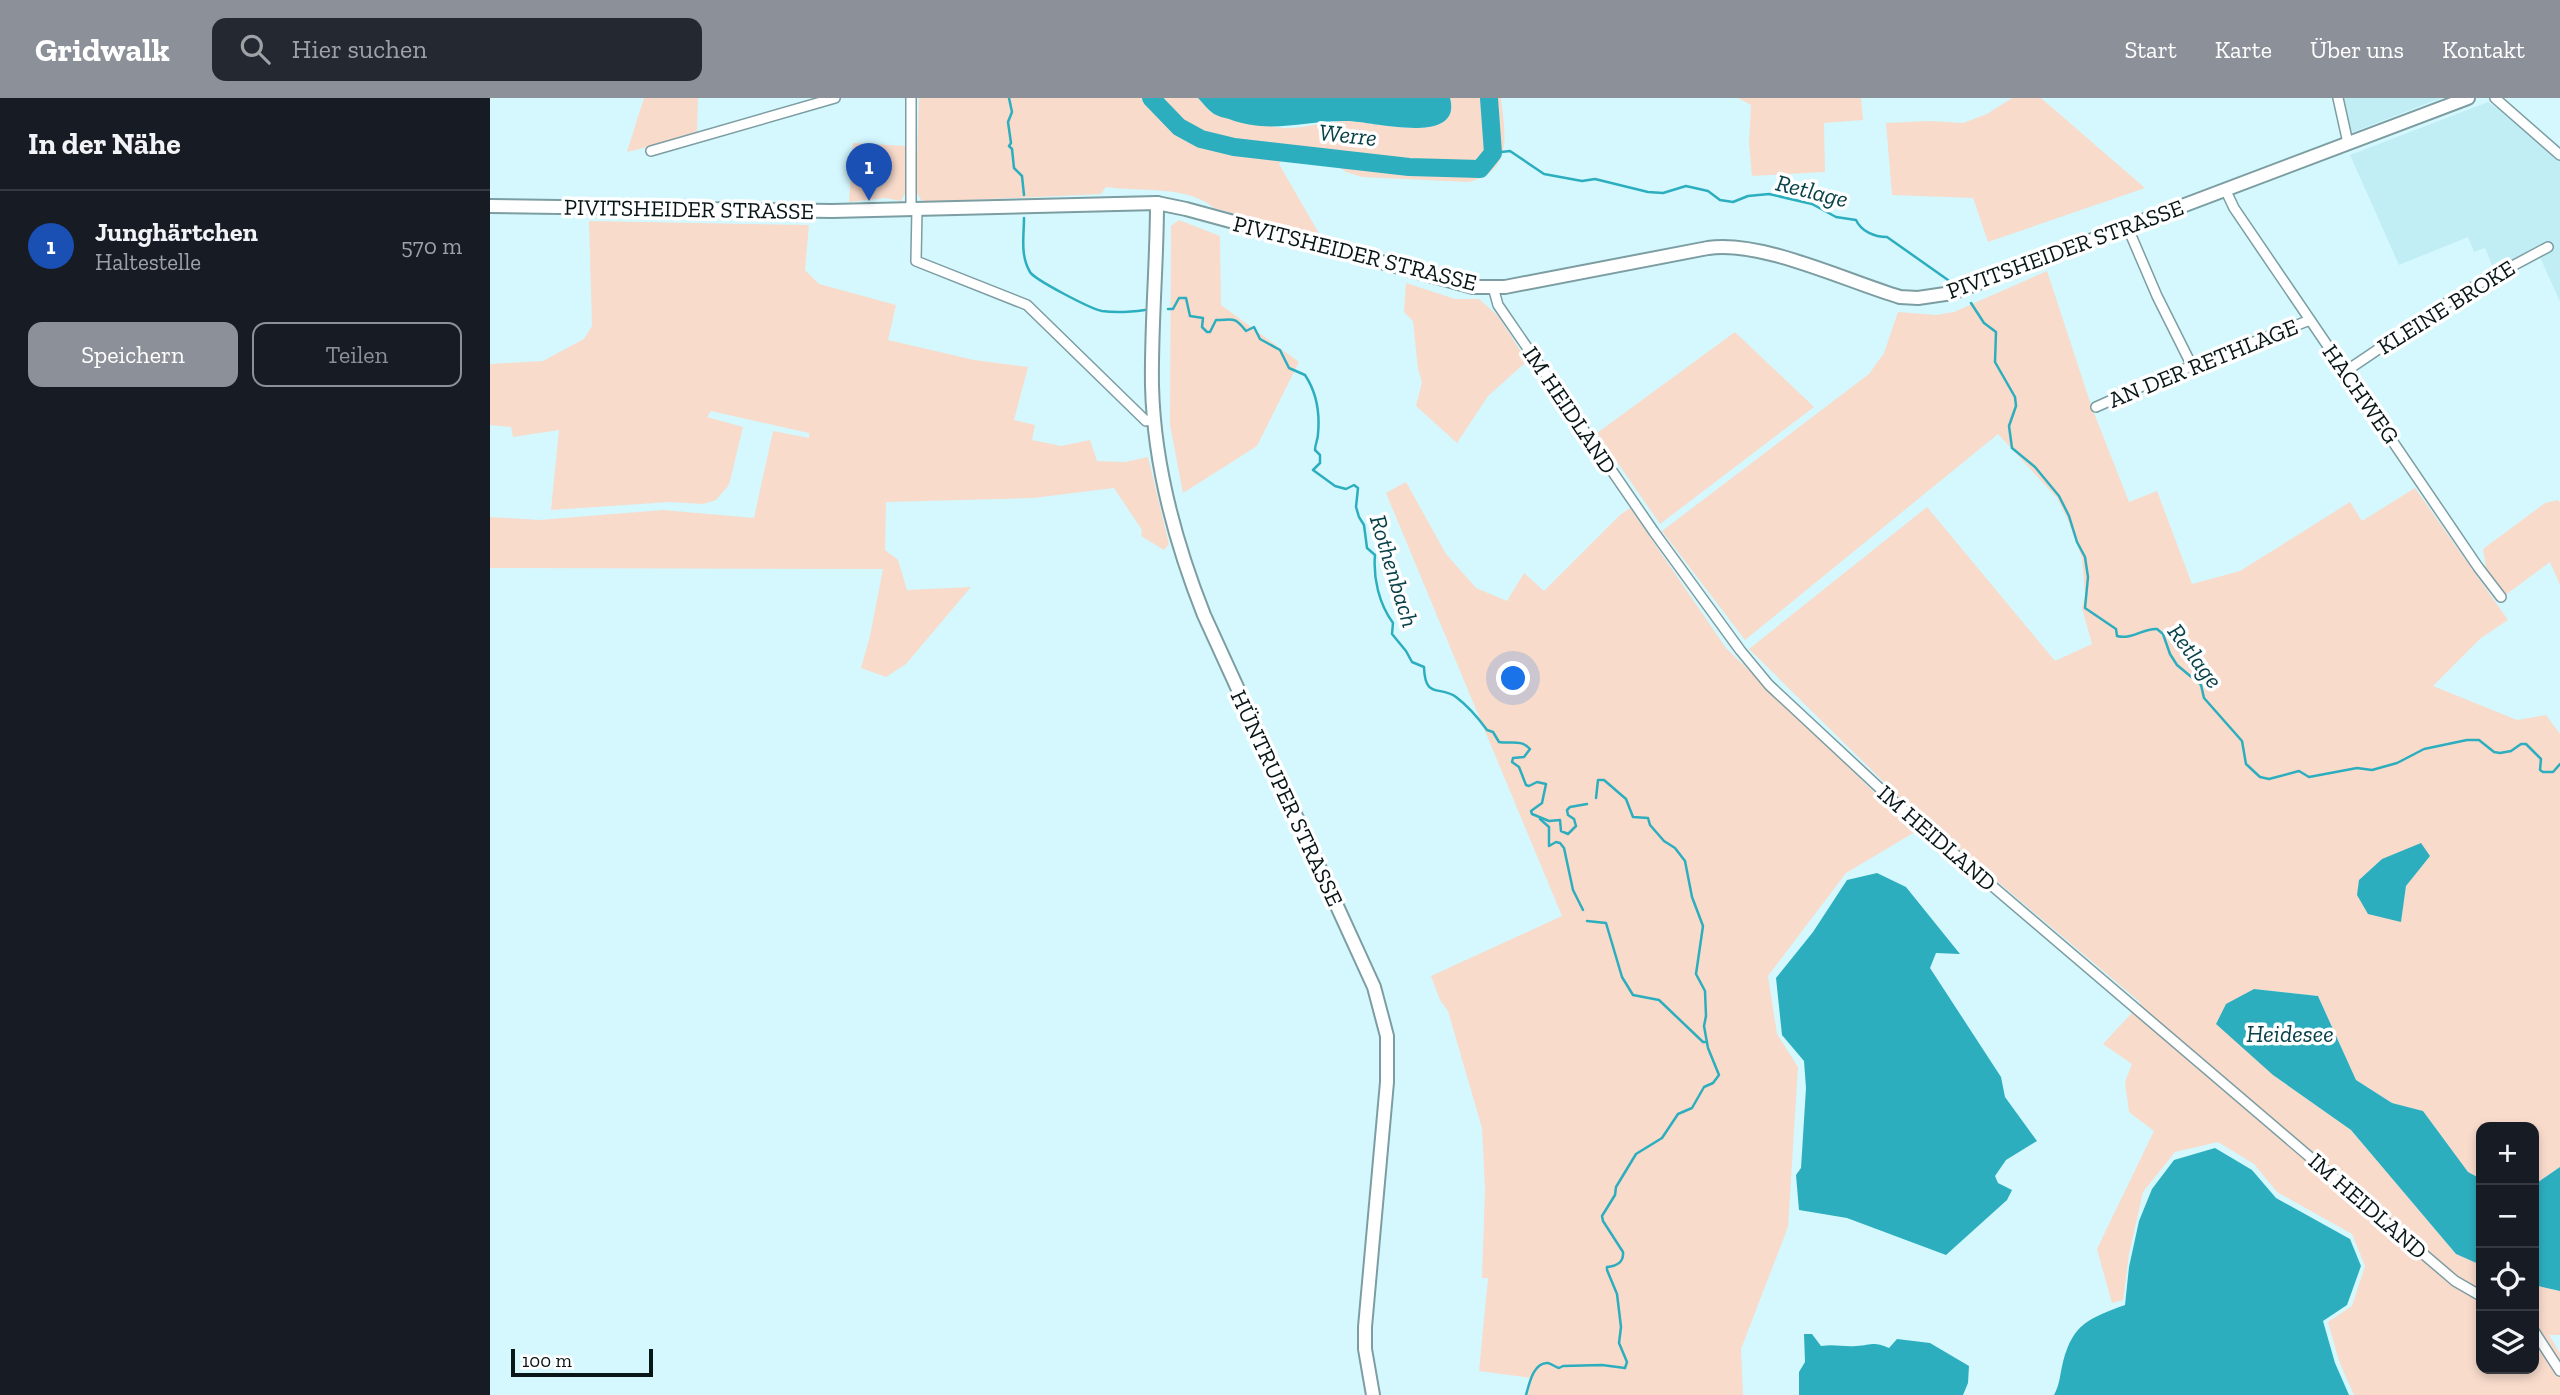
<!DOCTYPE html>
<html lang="de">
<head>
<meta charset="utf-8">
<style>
  :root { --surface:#171b24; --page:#242831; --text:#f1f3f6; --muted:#9ea1a6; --line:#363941; --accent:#8c9099 }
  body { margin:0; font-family:"Zilla Slab",serif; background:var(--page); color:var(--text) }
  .controls { position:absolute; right:21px; bottom:21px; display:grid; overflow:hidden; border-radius:14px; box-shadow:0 4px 10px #0003 }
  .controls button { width:63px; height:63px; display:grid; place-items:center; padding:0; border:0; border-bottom:2px solid var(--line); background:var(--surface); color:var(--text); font:35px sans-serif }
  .scale { position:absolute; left:21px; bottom:18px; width:142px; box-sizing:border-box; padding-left:7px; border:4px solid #091618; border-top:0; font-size:19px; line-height:24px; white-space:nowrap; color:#091618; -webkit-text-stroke:5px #fff; paint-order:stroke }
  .you { position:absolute; left:1024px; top:581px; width:24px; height:24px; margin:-18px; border:5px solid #fff; border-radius:50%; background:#1a73e8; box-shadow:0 0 0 10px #1a73e833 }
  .badge { display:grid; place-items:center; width:46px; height:46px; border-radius:50%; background:var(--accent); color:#fff; font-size:23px; font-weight:700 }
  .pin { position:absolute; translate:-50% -58px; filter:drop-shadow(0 2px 4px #0008) }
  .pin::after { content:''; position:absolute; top:37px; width:24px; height:21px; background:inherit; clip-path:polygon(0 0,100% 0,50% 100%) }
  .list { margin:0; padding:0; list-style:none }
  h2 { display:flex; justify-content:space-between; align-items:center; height:91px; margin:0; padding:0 28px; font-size:30px }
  h2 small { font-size:23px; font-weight:400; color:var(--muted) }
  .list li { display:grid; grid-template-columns:46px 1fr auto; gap:21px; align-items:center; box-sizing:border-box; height:112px; padding:0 28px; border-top:2px solid var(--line) }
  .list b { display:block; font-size:26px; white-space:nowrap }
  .list p { margin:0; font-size:23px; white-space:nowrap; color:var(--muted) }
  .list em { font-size:23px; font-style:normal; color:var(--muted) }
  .actions { display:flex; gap:14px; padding:21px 28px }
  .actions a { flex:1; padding:16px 0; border:2px solid var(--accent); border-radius:14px; text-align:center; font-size:24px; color:var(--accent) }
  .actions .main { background:var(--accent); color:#fff }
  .icon { flex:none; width:38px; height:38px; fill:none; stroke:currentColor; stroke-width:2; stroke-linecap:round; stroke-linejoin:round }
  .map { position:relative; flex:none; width:2070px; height:1297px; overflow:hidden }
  header { display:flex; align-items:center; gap:42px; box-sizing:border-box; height:98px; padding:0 35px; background:var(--accent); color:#fff }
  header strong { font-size:33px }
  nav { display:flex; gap:38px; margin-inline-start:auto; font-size:24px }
  .search { width:490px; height:63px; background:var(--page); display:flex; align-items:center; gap:18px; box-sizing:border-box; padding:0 24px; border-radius:14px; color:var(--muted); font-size:26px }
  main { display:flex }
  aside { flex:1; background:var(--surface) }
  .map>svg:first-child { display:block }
</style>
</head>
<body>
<header>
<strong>Gridwalk</strong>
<div class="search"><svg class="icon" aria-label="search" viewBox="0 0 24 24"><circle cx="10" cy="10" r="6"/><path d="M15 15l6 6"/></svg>Hier suchen</div>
<nav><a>Start</a><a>Karte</a><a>Über uns</a><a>Kontakt</a></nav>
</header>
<main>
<aside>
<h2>In der Nähe<small></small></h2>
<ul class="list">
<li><span class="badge" style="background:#1a4fb4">1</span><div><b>Junghärtchen</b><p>Haltestelle</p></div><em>570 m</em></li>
</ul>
<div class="actions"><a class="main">Speichern</a><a>Teilen</a></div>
</aside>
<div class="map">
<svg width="2070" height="1297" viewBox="0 0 2070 1297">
  <rect width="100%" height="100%" fill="#d4f8fe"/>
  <g fill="#c0eef4">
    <polygon points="1847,0 1951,0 1853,38"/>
    <polygon points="1998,4 2035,29 2070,63 2070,204 2046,150 2005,174 1995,150 1984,154 1978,139 1909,167 1860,57"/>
  </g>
  <g fill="#f8dbcb" fill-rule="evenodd">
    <polygon points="154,0 208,0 207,37 137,54"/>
    <path d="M 429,0 L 708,0 C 713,4 718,13 724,16 C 729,19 784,29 793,30 C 814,31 836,23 858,23 C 881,23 973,49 960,0 L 1011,0 C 1015,36 1024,73 979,84 L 872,79 L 856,74 L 846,67 L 792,62 L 789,66 L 831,139 L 724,110 C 698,87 649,94 616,89 L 611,96 L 437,104 L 431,102 L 426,93 Z"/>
    <polygon points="1248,0 1371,0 1373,22 1334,25 1335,74 1262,78 1259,45 1261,7"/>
    <polygon points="1522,0 1551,0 1655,90 1498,144 1483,100 1402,97 1396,25 1440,23 1473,25 1497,16"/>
    <polygon points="363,45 417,48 415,95 411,103 395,100 359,104"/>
    <polygon points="689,122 730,138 731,207 809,264 767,348 693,395 680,327 681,128"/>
    <polygon points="99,123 319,127 315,172 329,186 406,207 398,242 484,262 538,269 524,322 545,327 542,342 571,348 600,342 607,363 635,364 658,359 679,446 674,452 651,438 652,432 624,390 543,400 396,404 395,452 408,462 417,492 481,489 416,566 396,579 371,570 380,538 393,471 0,470 0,419 49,422 173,412 264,420 283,333 319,340 319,335 221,313 217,319 253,329 239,387 226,402 213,406 180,404 61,412 69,332 23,339 21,329 0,327 0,266 53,263 94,241 102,228"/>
    <path d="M 1557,173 L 1602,310 L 1639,404 L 1667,393 L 1702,486 L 1750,473 L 1860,404 L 1872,423 L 1925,390 L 2018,522 L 1991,540 L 1943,588 L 2027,622 L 2056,617 L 2070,636 L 2070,1069 L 2044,1087 L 2044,1029 L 1991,1029 L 1991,1081 L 1978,1074 L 1933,1013 L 1902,1005 L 1866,982 L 1828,898 L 1764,891 L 1783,977 L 1861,1032 L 1966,1156 L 1991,1167 L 1991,1271 L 2044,1271 L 2044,1187 L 2070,1193 L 2070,1237 L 2059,1237 L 2070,1255 L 2070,1297 L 1864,1297 L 1849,1263 L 1838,1224 L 1862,1208 L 1875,1168 L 1862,1136 L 1787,1094 L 1764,1066 L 1728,1044 L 1685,1054 L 1653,1094 L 1639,1156 L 1633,1202 L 1622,1205 L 1607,1151 L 1664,1033 L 1639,1014 L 1635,984 L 1642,966 L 1613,946 L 1651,905 L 1416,706 L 1259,551 L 1437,409 L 1565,563 L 1602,546 L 1592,510 L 1595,497 L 1592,460 L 1577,420 L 1567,400 L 1508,336 L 1255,542 L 1172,433 L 1379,276 L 1394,255 L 1408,214 L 1446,217 L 1464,214 ZM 1939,758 L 1916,788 L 1911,824 L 1869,782 L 1892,761 Z"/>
    <polygon points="916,185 965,201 989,201 1008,218 1037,263 998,298 967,345 926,308 932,284 928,271 923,223 914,214"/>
    <polygon points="1245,234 1324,309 1170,426 1107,335"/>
    <polygon points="916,384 956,456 986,490 1017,503 1034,475 1054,493 1130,417 1140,410 1236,550 1425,734 1356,775 1278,878 1287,936 1308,969 1298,1129 1251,1251 1253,1297 1038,1297 1041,1280 989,1273 998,1180 992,1180 995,1090 992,1030 958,913 950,902 941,878 1072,818 896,395"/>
    <polygon points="2068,402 2070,405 2070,487 2060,464 2014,498 1996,469 1993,451 2055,405"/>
  </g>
  <g fill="#2daebf">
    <path d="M 708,0 L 960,0 C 973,49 881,23 857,23 C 815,22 781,37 739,21 C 734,20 728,18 724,16 C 718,12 713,5 708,0 Z"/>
    <polygon points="1931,745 1940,758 1916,788 1911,824 1878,816 1867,797 1869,782 1892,761"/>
    <polygon points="1387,775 1416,789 1470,856 1446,855 1440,870 1511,979 1515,999 1547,1043 1516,1062 1505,1078 1508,1085 1522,1092 1517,1102 1456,1157 1357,1120 1309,1112 1306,1077 1311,1070 1316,990 1314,963 1292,937 1286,880 1323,834 1357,782"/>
    <polygon points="1764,891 1828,898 1866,982 1902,1005 1933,1013 1978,1074 1991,1081 1991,1167 1966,1156 1861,1032 1783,977 1726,926 1736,906"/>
    <path d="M 1725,1050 L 1762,1072 L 1786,1100 L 1860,1141 L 1871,1168 L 1857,1207 L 1833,1223 L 1845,1265 L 1859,1297 L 1564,1297 C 1570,1286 1570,1276 1573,1264 C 1583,1225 1600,1220 1635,1207 L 1639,1169 L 1649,1123 L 1662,1091 L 1684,1062 Z"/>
    <polygon points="2070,1069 2070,1193 2044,1187 2044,1087"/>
    <path d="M 1314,1236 L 1322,1236 L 1331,1248 C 1344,1246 1354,1249 1366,1248 C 1382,1247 1383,1243 1399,1250 L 1407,1241 L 1440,1245 L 1479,1268 L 1478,1285 L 1473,1297 L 1309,1297 L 1309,1274 L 1315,1264 Z"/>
  </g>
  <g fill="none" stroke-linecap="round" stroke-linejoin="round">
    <g stroke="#2daebf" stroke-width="2.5">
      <polyline points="519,0 522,14 518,24 521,45 519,48 522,51 524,70 532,78 534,97"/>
      <path d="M 1003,55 L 1020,53 L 1054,76 L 1092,83 L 1105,81 L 1158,94 L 1173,95 L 1196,88 L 1218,93 L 1230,102 L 1243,104 L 1258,98 L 1279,96 L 1322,106 L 1346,119 L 1366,122 C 1371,133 1384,139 1397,139 L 1458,182"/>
      <path d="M 534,120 C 534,138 530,157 540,174 C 545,182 601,211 612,213 C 625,215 641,214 655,212"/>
      <path d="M 1481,205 L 1494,225 L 1506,234 L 1505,264 L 1525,299 L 1526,308 L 1519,328 L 1522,350 L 1545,369 L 1569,398 L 1579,418 L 1587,444 L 1595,459 L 1598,479 L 1595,510 L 1626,531 L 1627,538 C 1642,542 1653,530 1667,531 L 1673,536 L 1680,556 L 1687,567 L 1711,587 L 1714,600 L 1752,643 L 1756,666 L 1770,679 L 1779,681 L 1809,673 L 1819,679 L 1867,670 L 1882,672 L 1907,665 L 1934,651 L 1977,642 L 1989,642 L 2004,654 L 2010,655 L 2021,653 L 2031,646 L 2036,646 L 2051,661 L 2050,672 L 2053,674 L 2063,674 L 2070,666"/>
      <path d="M 678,211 L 683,211 L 689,200 L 696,200 L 700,218 L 713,220 L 712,229 L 717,234 L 720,234 L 726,222 C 744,222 744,218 756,233 L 764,229 L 770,241 L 790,252 L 799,270 L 815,277 C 827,295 830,315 828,336 C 828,342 825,346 825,352 L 830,357 L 830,365 L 823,372 L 845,388 L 856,391 L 864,387 L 868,390 L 866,409 L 869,419 L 874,427 L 877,450 L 885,457 C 883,480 889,506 903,525 L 902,536 L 916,553 L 922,564 L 934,569 C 935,602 950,587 966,599 C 978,608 989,621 997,632 L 1003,634 L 1009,644 C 1021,646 1031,641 1040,651 L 1034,659 L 1023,660 L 1022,664 L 1029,669 L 1036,687 L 1039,688 L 1047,684 L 1056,686 L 1052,705 L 1041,713 L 1042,716 L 1059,723 L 1070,722 L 1071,733 L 1078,736 L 1086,728 L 1084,721 L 1078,717 L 1077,712 L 1080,709 L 1097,706"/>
      <polyline points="1050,721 1059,729 1059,748 1066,744 1070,745 1074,750 1083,792 1093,812"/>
      <polyline points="1097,823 1116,825 1132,879 1143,897 1169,902 1213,944 1217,944"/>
      <path d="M 1036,1297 C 1039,1287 1043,1264 1058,1265 C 1062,1266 1065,1269 1069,1270 L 1073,1268 L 1112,1267 L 1135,1270 L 1137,1264 L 1129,1245 L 1131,1229 L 1127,1196 L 1117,1172 L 1117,1169 C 1126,1168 1134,1165 1133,1154 L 1113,1123 L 1112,1118 L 1125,1097 L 1126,1089 L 1146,1056 L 1172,1040 L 1188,1016 L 1202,1010 L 1214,989 L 1223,985 L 1229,977 L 1218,950 L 1214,928 L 1216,918 L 1215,893 L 1206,876 L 1213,828 L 1202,799 L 1195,763 L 1185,750 L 1174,743 L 1160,727 L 1158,720 L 1143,719 L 1136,701 L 1114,682 L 1108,682 L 1106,700"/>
    </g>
    <polyline stroke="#2daebf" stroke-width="18" points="661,0 689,29 711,41 744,49 919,69 990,71 1003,55 999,0"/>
    <defs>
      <g id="street">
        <polyline points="1848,0 1858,45"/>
        <polyline points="2005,0 2070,57"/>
        <polyline points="161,53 345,0"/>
        <polyline points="1735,91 1744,110 1988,469 2011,499"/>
        <polyline points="427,111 426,163 537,207 656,323 664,321"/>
        <polyline points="421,112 421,0"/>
        <polyline points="1637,128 1667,198 1702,268"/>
        <polyline points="1003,189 1008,207 1164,434 1250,552 1279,587 1411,710 1965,1183 1991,1198"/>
        <polyline points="1856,273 1970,196 2058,149"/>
        <polyline points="1606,309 1664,283 1820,222"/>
        <polyline points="2044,1233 2070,1273"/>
      </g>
      <g id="secondary">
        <path d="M 667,105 C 667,166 661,227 662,288 C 664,367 685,444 714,517 L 884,889 L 897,938 L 897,984 L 875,1229 L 875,1251 L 883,1297"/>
        <path d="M 0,108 L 342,113 L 667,105 L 696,111 L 983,189 L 1015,189 L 1218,150 C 1272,142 1356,183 1410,199 L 1428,200 L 1462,195 L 1978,0"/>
      </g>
    </defs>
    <use href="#street" stroke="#7c9da2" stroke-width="12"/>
    <use href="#secondary" stroke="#7c9da2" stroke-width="16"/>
    <use href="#street" stroke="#fff" stroke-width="9"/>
    <use href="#secondary" stroke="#fff" stroke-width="12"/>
  </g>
  <g text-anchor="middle" stroke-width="7" stroke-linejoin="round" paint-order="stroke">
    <g font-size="23" fill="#091618" stroke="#fff">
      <text transform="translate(199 111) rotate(1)" y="8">PIVITSHEIDER STRASSE</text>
      <text transform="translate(1575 151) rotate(-20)" y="8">PIVITSHEIDER STRASSE</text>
      <text transform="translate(865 155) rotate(14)" y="8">PIVITSHEIDER STRASSE</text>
      <text transform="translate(1956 209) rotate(-32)" y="8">KLEINE BROKE</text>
      <text transform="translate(1713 265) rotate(-22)" y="8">AN DER RETHLAGE</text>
      <text transform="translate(1871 296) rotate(55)" y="8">HACHWEG</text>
      <text transform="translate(1080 312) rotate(56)" y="8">IM HEIDLAND</text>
      <text transform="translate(797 700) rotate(65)" y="8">HÜNTRUPER STRASSE</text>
      <text transform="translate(1447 740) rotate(41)" y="8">IM HEIDLAND</text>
      <text transform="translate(1878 1108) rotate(41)" y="8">IM HEIDLAND</text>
    </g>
    <g font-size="24" font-style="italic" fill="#084148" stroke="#fff">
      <text transform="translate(858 37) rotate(6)" y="8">Werre</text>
      <text transform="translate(1322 93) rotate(14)" y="8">Retlage</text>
      <text transform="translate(904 473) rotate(73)" y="8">Rothenbach</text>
      <text transform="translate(1705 558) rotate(53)" y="8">Retlage</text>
      <text x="1800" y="944">Heidesee</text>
    </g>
  </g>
</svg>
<div class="controls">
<button>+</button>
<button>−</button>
<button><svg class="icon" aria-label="locate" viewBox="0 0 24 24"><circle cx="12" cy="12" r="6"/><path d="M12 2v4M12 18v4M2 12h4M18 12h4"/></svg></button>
<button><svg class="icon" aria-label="layers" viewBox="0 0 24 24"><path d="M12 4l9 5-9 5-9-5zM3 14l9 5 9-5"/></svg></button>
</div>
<div class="scale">100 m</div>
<div class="you"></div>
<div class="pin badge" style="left:379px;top:103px;background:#1a4fb4">1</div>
</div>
</main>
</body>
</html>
